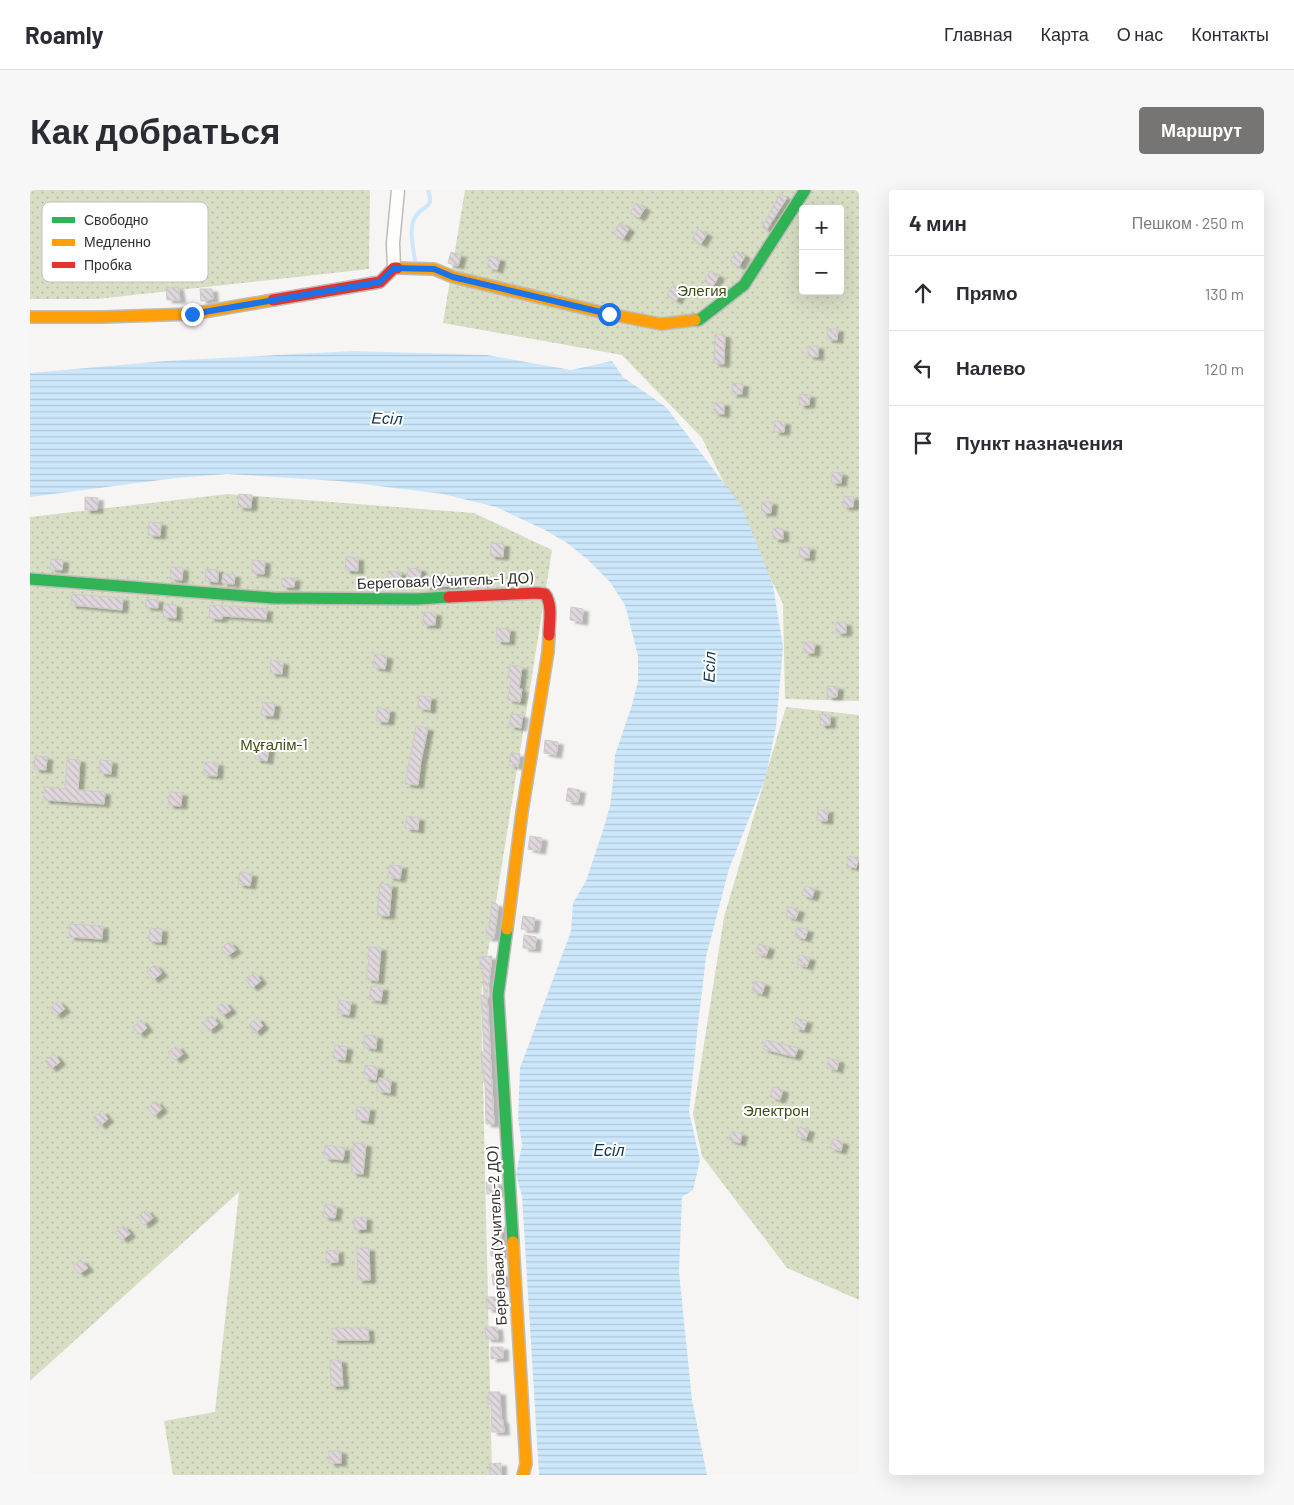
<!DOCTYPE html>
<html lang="ru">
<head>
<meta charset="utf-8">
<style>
  :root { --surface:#fff; --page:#f7f7f7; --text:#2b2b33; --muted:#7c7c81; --line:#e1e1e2; --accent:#777574 }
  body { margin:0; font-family:Barlow,sans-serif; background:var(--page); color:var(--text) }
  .controls { position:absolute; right:15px; top:15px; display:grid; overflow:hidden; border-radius:5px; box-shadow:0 5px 20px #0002 }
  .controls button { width:45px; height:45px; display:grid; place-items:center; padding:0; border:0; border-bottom:1px solid var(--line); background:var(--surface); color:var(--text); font:25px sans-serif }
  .stop { position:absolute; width:15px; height:15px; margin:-11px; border:4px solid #1a73e8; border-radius:50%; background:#fff }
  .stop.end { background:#1a73e8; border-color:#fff; box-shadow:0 1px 5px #0008 }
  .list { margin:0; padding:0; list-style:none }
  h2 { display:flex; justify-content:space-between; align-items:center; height:65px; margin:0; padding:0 20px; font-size:21px }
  h2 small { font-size:16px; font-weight:400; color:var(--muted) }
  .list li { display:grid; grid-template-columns:32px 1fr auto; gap:15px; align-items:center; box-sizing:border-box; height:75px; padding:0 20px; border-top:1px solid var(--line) }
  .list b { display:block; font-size:19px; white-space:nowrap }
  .list em { font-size:16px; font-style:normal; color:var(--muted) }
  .icon { flex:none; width:28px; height:28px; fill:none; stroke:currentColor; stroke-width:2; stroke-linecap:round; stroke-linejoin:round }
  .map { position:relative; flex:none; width:829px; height:1285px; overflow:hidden; border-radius:5px }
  header { display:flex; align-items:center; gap:30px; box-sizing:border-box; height:70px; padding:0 25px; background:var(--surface); border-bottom:1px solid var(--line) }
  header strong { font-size:24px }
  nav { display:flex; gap:28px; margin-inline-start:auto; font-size:18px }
  .intro { display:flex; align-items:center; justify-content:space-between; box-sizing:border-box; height:120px; padding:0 30px }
  h1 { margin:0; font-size:35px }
  .button { padding:12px 22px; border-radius:5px; background:var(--accent); color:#fff; font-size:18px; font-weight:700 }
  main { display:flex; gap:30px; padding:0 30px }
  aside { flex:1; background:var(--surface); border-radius:5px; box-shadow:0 5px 20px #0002 }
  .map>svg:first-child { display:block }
</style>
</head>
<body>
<header>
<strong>Roamly</strong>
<nav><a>Главная</a><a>Карта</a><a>О нас</a><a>Контакты</a></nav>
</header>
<div class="intro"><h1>Как добраться</h1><a class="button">Маршрут</a></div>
<main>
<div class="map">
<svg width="829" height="1285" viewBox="0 0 829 1285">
  <defs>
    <pattern id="grass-dots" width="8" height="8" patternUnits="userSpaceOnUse" patternTransform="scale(1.25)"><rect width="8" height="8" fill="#d7dec4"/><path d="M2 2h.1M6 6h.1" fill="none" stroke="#b9bfa9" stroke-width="1.8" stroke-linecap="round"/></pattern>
    <pattern id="water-rules" width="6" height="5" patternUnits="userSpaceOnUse" patternTransform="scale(1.25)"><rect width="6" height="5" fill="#cce7fa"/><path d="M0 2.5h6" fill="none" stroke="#b0c6d7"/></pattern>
    <pattern id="building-back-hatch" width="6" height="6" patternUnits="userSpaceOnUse" patternTransform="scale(1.25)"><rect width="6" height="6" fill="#e0d7dd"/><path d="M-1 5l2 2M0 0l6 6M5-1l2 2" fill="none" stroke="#c1b9be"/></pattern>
    <filter id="shadow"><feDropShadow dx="5.5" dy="3" stdDeviation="1" flood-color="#0004"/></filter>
  </defs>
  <rect width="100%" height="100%" fill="#f7f5f3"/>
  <g fill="url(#grass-dots)" fill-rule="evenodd">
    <polygon points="0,0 340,0 339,79 67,109 0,109"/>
    <path d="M 435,0 L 829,0 L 829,511 L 755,509 L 753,414 L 672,248 L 592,165 L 413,133 ZM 773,19 L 810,19 L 810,101 L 773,101 Z"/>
    <polygon points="198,304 444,323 522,360 451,806 462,1285 143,1285 134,1231 185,1222 209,1002 0,1191 0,327"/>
    <polygon points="756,517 829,525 829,1110 757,1078 672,966 663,924 694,727"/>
  </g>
  <polygon fill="url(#water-rules)" points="323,161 457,165 541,180 582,171 593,187 636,217 712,317 743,395 753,457 746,537 736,586 699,679 676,767 667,844 659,922 670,970 663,1000 652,1007 649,1082 662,1210 677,1285 509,1285 492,1006 486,984 492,955 488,929 490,878 541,741 543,713 556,691 573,640 580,616 583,591 585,565 602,515 608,491 608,466 595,415 580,392 557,369 537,353 515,340 466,317 413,304 308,291 197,284 146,288 0,307 0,183 135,171"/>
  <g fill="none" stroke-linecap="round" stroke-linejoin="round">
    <path stroke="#cce7fa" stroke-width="4" d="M 385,70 C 383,58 378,36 386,26 C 393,14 405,20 398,0"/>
  </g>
  <g fill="url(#building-back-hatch)" stroke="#cccbca" filter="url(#shadow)">
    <polygon points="750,4 757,8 736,40 732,37"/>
    <polygon points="606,13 615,18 609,28 600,23"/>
    <polygon points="590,33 599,39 593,49 584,44"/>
    <polygon points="668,39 677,44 671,54 662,49"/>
    <polygon points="706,61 715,66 709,77 700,71"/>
    <polygon points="421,62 431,65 428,76 418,73"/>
    <polygon points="460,66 470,69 467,80 457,77"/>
    <polygon points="680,81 689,86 683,96 674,91"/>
    <polygon points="643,95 652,101 646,111 637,105"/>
    <polygon points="148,97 150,110 137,110 136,98"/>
    <polygon points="170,99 182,99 183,109 171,111"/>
    <polygon points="798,139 808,139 807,150 797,149"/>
    <polygon points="685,144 695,145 694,174 684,173"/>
    <polygon points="778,156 788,156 788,167 778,166"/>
    <polygon points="703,193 713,194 712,204 702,204"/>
    <polygon points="770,204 780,205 779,215 769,215"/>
    <polygon points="684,213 694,213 694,224 684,223"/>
    <polygon points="745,231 755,232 754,242 744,242"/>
    <polygon points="802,282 812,283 811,293 801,293"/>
    <polygon points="209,304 222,305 221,318 208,317"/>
    <polygon points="814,306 824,307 823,317 813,317"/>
    <polygon points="55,307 68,308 67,320 55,320"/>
    <polygon points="732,312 742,312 741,323 731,323"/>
    <polygon points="119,332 131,333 130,346 118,345"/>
    <polygon points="743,338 753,339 753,349 743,349"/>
    <polygon points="461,353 474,354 473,367 460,366"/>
    <polygon points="770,357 780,357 779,368 769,367"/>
    <polygon points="316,367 328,368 328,381 315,380"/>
    <polygon points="21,369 33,370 32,380 20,379"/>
    <polygon points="222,370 235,371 234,384 222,383"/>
    <polygon points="141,377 153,378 152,390 140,389"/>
    <polygon points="378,378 391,379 390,392 377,391"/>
    <polygon points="176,379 188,380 188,392 175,391"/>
    <polygon points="358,381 371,382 370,395 357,394"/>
    <polygon points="193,384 205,385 204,394 192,393"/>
    <polygon points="416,385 428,386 427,396 394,397 395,386 416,387"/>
    <polygon points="252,388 265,388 264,397 252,397"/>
    <polygon points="42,404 93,408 92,420 41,415"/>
    <polygon points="116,409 128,410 128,418 115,417"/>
    <polygon points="134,414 146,415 146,428 133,427"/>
    <polygon points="180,415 237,419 236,429 192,426 192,429 179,428"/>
    <polygon points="541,417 553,419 552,432 540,430"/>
    <polygon points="394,422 406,423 405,435 393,435"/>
    <polygon points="806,432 816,433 816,443 806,443"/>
    <polygon points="467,438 480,439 479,452 466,451"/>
    <polygon points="774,452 785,453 784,463 774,463"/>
    <polygon points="345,464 357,466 355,479 343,477"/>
    <polygon points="241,470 253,472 252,484 240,483"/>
    <polygon points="480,475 492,477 489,499 492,499 490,512 478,510 481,488 478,488"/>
    <polygon points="798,496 808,497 807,507 797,507"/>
    <polygon points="389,506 401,507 400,520 388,518"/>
    <polygon points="233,512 245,514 243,526 231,525"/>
    <polygon points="348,518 360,520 358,532 346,531"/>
    <polygon points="481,524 493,525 491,538 479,536"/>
    <polygon points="790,524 800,525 800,535 790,535"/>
    <polygon points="386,536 398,538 391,571 388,595 375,594"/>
    <polygon points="515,550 528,552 526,565 514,563"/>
    <polygon points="227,557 239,558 237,571 225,569"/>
    <polygon points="481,563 490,564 488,577 479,575"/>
    <polygon points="5,566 17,567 16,580 4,579"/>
    <polygon points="37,569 50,570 48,600 75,602 74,614 14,610 14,597 35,599"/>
    <polygon points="70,570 82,571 81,584 69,583"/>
    <polygon points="175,572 188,573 187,586 174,585"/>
    <polygon points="538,598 550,600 548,612 536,611"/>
    <polygon points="140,602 152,603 151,616 138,615"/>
    <polygon points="788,620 798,620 797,631 787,630"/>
    <polygon points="377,626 389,628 388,640 375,638"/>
    <polygon points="500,646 512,648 510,661 498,659"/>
    <polygon points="819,666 829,669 826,678 816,676"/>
    <polygon points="360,675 372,676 370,689 358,687"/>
    <polygon points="210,682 222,684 220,696 208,694"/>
    <polygon points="350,693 362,695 359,726 347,725"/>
    <polygon points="775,696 785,699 782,708 772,705"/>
    <polygon points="462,713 467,714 468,717 464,748 456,748 456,737 459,737"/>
    <polygon points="758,717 769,720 766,729 756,726"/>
    <polygon points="493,726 505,728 503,740 491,739"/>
    <polygon points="40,734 73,736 72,749 39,747"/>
    <polygon points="767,737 778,740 775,749 765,746"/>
    <polygon points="120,738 132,739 131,752 119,751"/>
    <polygon points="494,745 506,747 505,759 493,758"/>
    <polygon points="199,752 206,760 197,766 191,758"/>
    <polygon points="729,754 739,757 736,766 726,763"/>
    <polygon points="339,757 351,758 348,791 336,789 339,769 337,769"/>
    <polygon points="769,765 780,768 777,777 767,774"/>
    <polygon points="462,766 457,805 464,934 456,934 455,893 454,893 451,862 454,862 451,805 454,805 453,778 450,779 450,767"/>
    <polygon points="125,775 132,783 123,790 117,781"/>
    <polygon points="225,783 231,791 222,798 216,790"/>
    <polygon points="725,791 735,794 732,804 722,801"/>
    <polygon points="341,796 353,798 351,811 339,809"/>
    <polygon points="309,810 321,812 319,825 307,823"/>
    <polygon points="28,811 35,819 26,826 20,818"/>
    <polygon points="194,812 201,820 192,826 186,818"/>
    <polygon points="182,826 188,834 179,841 173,833"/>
    <polygon points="227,828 233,836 225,843 219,835"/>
    <polygon points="766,828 777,831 774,840 764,838"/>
    <polygon points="111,830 117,838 109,845 103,837"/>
    <polygon points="335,845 347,846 346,859 334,857"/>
    <polygon points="736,850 768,858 765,867 733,859"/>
    <polygon points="305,855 317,857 315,870 303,868"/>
    <polygon points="147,856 153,864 145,870 138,862"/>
    <polygon points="24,864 30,872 21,879 15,871"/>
    <polygon points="799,868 809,871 807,880 797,877"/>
    <polygon points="335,875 348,877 346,890 334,888"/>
    <polygon points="349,888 361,890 360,903 347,901"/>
    <polygon points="743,897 753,900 750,910 740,907"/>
    <polygon points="126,911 132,919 124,926 118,918"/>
    <polygon points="327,917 340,918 338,931 326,929"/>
    <polygon points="72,921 78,929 70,936 63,927"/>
    <polygon points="769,937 779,940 776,949 766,946"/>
    <polygon points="702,941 712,944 710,953 699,950"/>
    <polygon points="803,949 813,952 811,961 800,958"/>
    <polygon points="324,953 336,954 333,984 322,983 321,958 323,959"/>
    <polygon points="295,955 315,958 313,970 294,968"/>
    <polygon points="456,992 468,992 469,1004 457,1004"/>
    <polygon points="295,1014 307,1016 305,1028 293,1027"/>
    <polygon points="116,1020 123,1028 114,1035 108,1027"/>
    <polygon points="336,1027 336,1039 324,1040 324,1028"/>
    <polygon points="470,1034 472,1065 461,1066 461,1054 463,1054 462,1035"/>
    <polygon points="94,1036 100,1044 92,1050 85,1042"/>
    <polygon points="327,1058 339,1058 340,1090 328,1090"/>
    <polygon points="308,1060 308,1072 296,1073 296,1061"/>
    <polygon points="51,1070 58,1078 49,1084 43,1076"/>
    <polygon points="473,1083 474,1095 463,1095 462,1084"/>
    <polygon points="456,1107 468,1107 469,1119 457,1119"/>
    <polygon points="455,1137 467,1137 468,1149 456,1149"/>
    <polygon points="302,1138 338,1138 339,1150 302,1150"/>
    <polygon points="461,1157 473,1157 473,1168 461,1169"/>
    <polygon points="300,1170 311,1170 313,1196 301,1196"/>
    <polygon points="458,1202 470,1202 471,1230 473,1230 474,1242 462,1242 461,1214 458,1214"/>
    <rect x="299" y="1261" width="12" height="12"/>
    <polygon points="471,1273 471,1285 460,1285 459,1274"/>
  </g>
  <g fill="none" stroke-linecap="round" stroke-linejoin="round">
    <defs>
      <polyline id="street" points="364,78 363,53 368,0"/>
      <g id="fast">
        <polyline points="665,130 669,130 714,95 775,0"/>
        <polyline points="0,389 243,408 387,409 419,407"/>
        <polyline points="477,739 468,805 483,1052"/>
      </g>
      <g id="slow">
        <polyline points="367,78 404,79 423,87 579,124 631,134 665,130"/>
        <polyline points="0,127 73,127 162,124 243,110"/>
        <polyline points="477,739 492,622 518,462 519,445"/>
        <polyline points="483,1052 496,1274 493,1285"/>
      </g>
      <g id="jam">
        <polyline points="243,110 350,92 364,78 367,78"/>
        <path d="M 419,407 L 507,403 L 515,404 C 523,415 519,432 519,445"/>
      </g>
    </defs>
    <use href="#street" stroke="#bdbcba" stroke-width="15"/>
    <use href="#fast" stroke="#bdbcba" stroke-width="14"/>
    <use href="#slow" stroke="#bdbcba" stroke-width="14"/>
    <use href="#jam" stroke="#bdbcba" stroke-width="14"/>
    <use href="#street" stroke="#fefefd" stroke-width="12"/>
    <use href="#fast" stroke="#30b455" stroke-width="11"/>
    <use href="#slow" stroke="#ff9f0a" stroke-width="11"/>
    <use href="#jam" stroke="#e5322d" stroke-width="11"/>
  </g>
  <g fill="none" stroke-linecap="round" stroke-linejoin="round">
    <polyline stroke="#1a73e8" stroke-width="6" points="162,124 350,92 364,78 404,79 423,87 579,124"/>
  </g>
  <g text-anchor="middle" stroke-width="4" stroke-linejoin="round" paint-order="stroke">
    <g font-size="15" fill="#404e16" stroke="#fff">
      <text x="672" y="106">Элегия</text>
      <text x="244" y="560">Мұғалім-1</text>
      <text x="746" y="926">Электрон</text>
    </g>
    <g font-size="15" fill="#32302f" stroke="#fff">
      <text transform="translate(415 391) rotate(-2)" y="5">Береговая (Учитель-1 ДО)</text>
      <text transform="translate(467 1046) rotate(-93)" y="5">Береговая (Учитель-2 ДО)</text>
    </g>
    <g font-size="16" font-style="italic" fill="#0d354d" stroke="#fff">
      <text transform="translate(357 228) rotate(2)" y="6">Есіл</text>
      <text transform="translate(679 477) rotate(-88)" y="6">Есіл</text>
      <text x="579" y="966">Есіл</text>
    </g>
  </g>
  <rect x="12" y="12" width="166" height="80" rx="8" fill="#fff" stroke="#c2c1c1" stroke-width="1"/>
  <rect x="22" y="27" width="23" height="6" fill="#30b455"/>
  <rect x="22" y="49" width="23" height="7" fill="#ff9f0a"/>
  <rect x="22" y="72" width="23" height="6" fill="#e5322d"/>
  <g font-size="14" fill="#32302f">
    <text x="54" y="35">Свободно</text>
    <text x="54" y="57">Медленно</text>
    <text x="54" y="80">Пробка</text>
  </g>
</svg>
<div class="controls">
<button>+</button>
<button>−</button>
</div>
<div class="stop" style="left:579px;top:124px"></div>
<div class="stop end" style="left:162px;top:124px"></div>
</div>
<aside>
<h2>4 мин<small>Пешком · 250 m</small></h2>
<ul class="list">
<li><svg class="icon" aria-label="ahead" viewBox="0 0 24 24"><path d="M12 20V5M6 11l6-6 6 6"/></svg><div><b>Прямо</b></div><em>130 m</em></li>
<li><svg class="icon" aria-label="left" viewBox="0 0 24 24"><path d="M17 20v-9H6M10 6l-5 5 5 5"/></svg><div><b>Налево</b></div><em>120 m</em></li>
<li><svg class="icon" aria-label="arrive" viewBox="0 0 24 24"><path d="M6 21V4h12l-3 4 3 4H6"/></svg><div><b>Пункт назначения</b></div></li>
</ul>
</aside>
</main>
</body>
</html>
